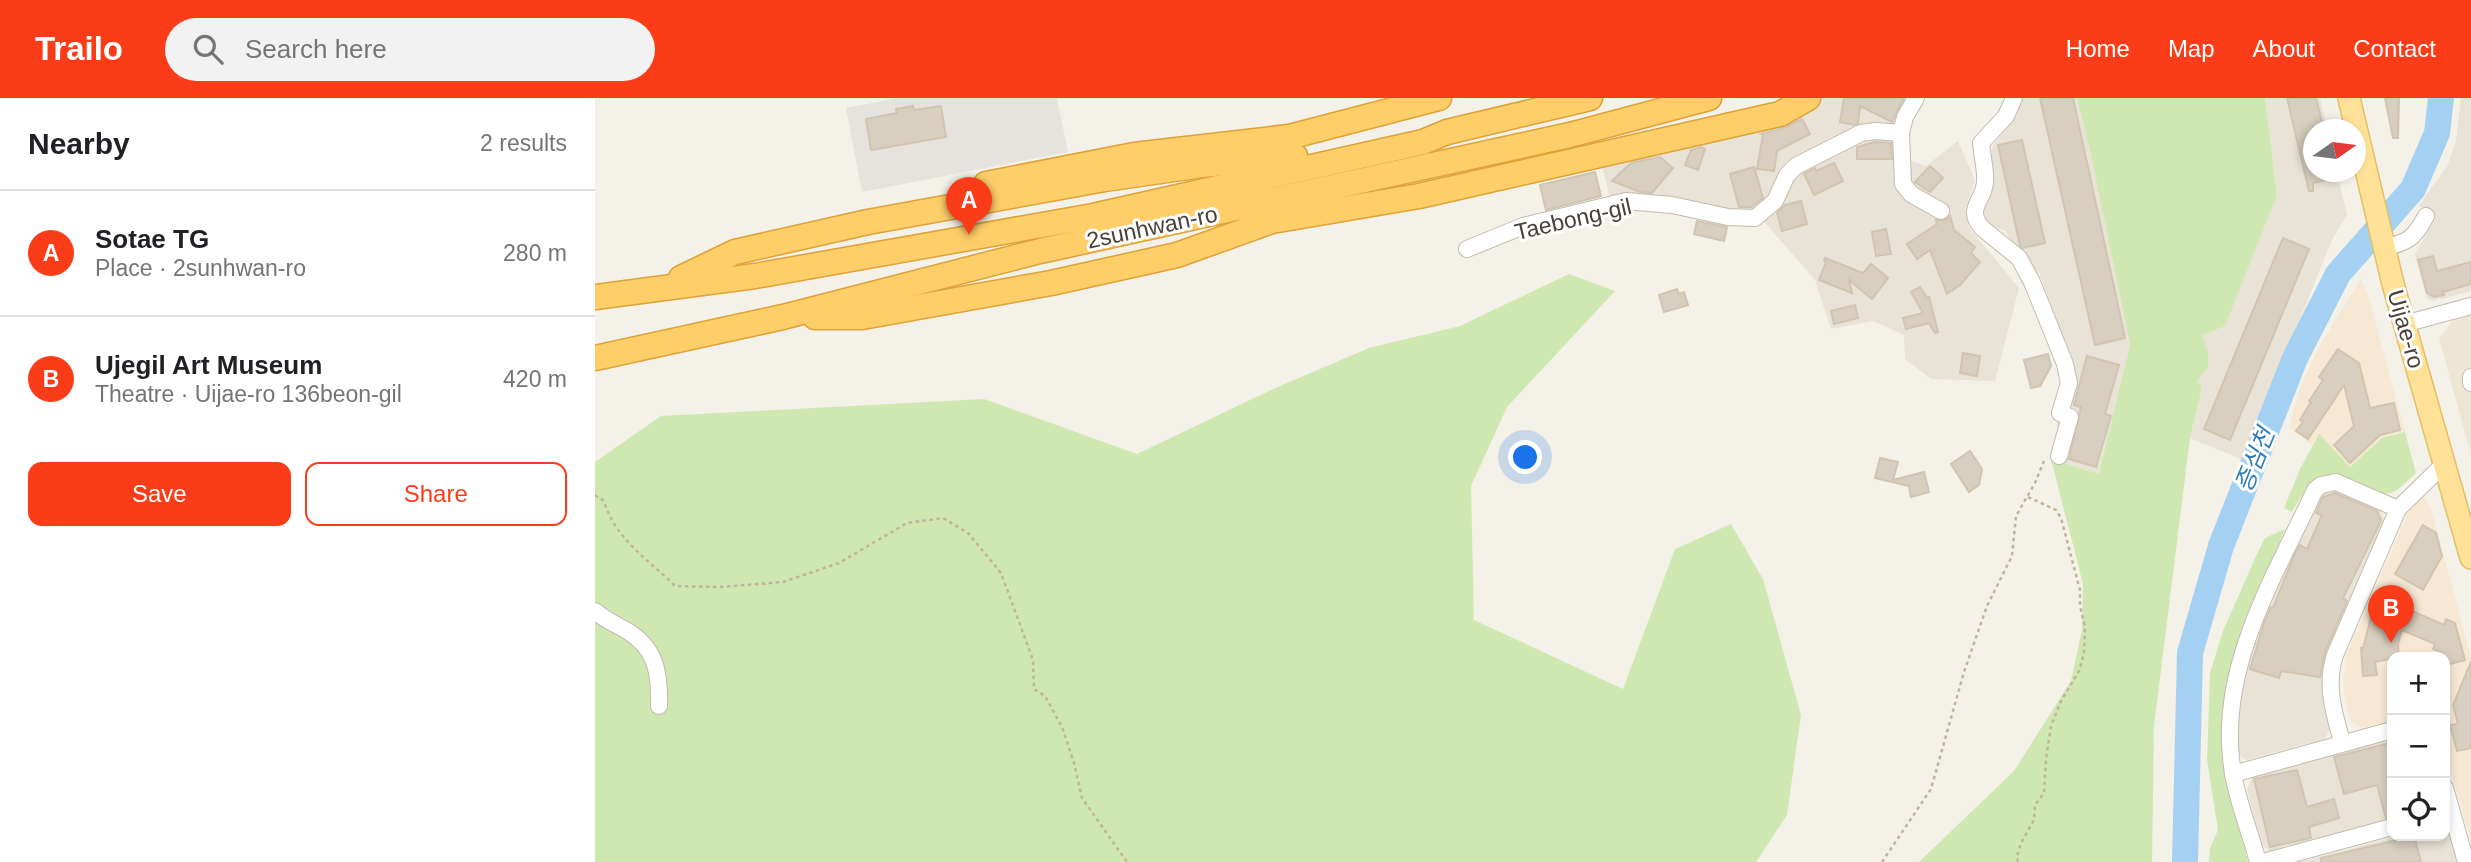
<!DOCTYPE html>
<html lang="en">
<head>
<meta charset="utf-8">
<style>
  :root { --surface:#fff; --page:#f2f2f2; --text:#202124; --muted:#757577; --line:#e0e0e0; --accent:#fb3c18 }
  body { margin:0; font-family:Arial,"Noto Sans KR",sans-serif; background:var(--page); color:var(--text) }
  .controls { position:absolute; right:21px; bottom:21px; display:grid; overflow:hidden; border-radius:14px; box-shadow:0 4px 10px #0003 }
  .controls button { width:63px; height:63px; display:grid; place-items:center; padding:0; border:0; border-bottom:2px solid var(--line); background:var(--surface); color:var(--text); font:35px sans-serif }
  .compass { position:absolute; left:1708px; top:21px; width:63px; height:63px; border-radius:50%; background:var(--surface); box-shadow:0 4px 10px #0003; rotate:76deg }
  .you { position:absolute; left:931px; top:360px; width:24px; height:24px; margin:-18px; border:5px solid #fff; border-radius:50%; background:#1a73e8; box-shadow:0 0 0 10px #1a73e833 }
  .badge { display:grid; place-items:center; width:46px; height:46px; border-radius:50%; background:var(--accent); color:#fff; font-size:23px; font-weight:700 }
  .pin { position:absolute; translate:-50% -58px; filter:drop-shadow(0 2px 4px #0008) }
  .pin::after { content:''; position:absolute; top:37px; width:24px; height:21px; background:inherit; clip-path:polygon(0 0,100% 0,50% 100%) }
  .list { margin:0; padding:0; list-style:none }
  h2 { display:flex; justify-content:space-between; align-items:center; height:91px; margin:0; padding:0 28px; font-size:30px }
  h2 small { font-size:23px; font-weight:400; color:var(--muted) }
  .list li { display:grid; grid-template-columns:46px 1fr auto; gap:21px; align-items:center; box-sizing:border-box; height:126px; padding:0 28px; border-top:2px solid var(--line) }
  .list b { display:block; font-size:26px; white-space:nowrap }
  .list p { margin:0; font-size:23px; white-space:nowrap; color:var(--muted) }
  .list em { font-size:23px; font-style:normal; color:var(--muted) }
  .actions { display:flex; gap:14px; padding:21px 28px }
  .actions a { flex:1; padding:16px 0; border:2px solid var(--accent); border-radius:14px; text-align:center; font-size:24px; color:var(--accent) }
  .actions .main { background:var(--accent); color:#fff }
  .icon { flex:none; width:38px; height:38px; fill:none; stroke:currentColor; stroke-width:2; stroke-linecap:round; stroke-linejoin:round }
  .map { position:relative; flex:none; width:1876px; height:764px; overflow:hidden }
  header { display:flex; align-items:center; gap:42px; box-sizing:border-box; height:98px; padding:0 35px; background:var(--accent); color:#fff }
  header strong { font-size:33px }
  nav { display:flex; gap:38px; margin-inline-start:auto; font-size:24px }
  .search { width:490px; height:63px; background:var(--page); display:flex; align-items:center; gap:18px; box-sizing:border-box; padding:0 24px; border-radius:38px; color:var(--muted); font-size:26px }
  main { display:flex }
  aside { flex:1; background:var(--surface) }
  .map>svg:first-child { display:block }
</style>
</head>
<body>
<header>
<strong>Trailo</strong>
<div class="search"><svg class="icon" aria-label="search" viewBox="0 0 24 24"><circle cx="10" cy="10" r="6"/><path d="M15 15l6 6"/></svg>Search here</div>
<nav><a>Home</a><a>Map</a><a>About</a><a>Contact</a></nav>
</header>
<main>
<aside>
<h2>Nearby<small>2 results</small></h2>
<ul class="list">
<li><span class="badge">A</span><div><b>Sotae TG</b><p>Place · 2sunhwan-ro</p></div><em>280 m</em></li>
<li><span class="badge">B</span><div><b>Ujegil Art Museum</b><p>Theatre · Uijae-ro 136beon-gil</p></div><em>420 m</em></li>
</ul>
<div class="actions"><a class="main">Save</a><a>Share</a></div>
</aside>
<div class="map">
<svg width="1876" height="764" viewBox="0 0 1876 764">
  <rect width="100%" height="100%" fill="#f4f1e8"/>
  <g fill="#e8e3d6">
    <polygon points="1228,0 1315,0 1303,26 1201,64 1171,107 1157,114 1015,100 1006,64 1214,8"/>
    <polygon points="1426,0 1482,0 1495,53 1535,246 1504,376 1456,361 1464,337 1459,314 1475,258 1444,175 1416,146 1412,134 1388,124 1385,106 1392,66 1399,46 1422,17"/>
    <polygon points="1670,0 1725,0 1732,31 1718,32 1718,74 1742,74 1752,117 1736,144 1648,362 1595,340 1607,290 1596,275 1607,237 1682,97"/>
    <polygon points="1866,0 1876,0 1876,193 1838,203 1832,201 1820,156 1840,121 1824,107 1852,69 1861,43"/>
    <polygon points="1265,39 1302,39 1303,81 1320,90 1314,79 1312,61 1331,68 1363,43 1380,82 1370,112 1375,131 1424,190 1400,283 1336,281 1310,261 1309,237 1278,223 1236,231 1220,182 1165,119 1194,80"/>
    <polygon points="1741,388 1784,408 1789,422 1732,554 1728,586 1736,629 1730,641 1651,662 1642,656 1643,610 1651,568 1661,537 1724,392"/>
    <polygon points="1797,641 1797,720 1675,753 1666,746 1652,691 1658,678"/>
    <polygon points="1850,733 1856,737 1863,764 1705,764 1803,738 1850,738"/>
  </g>
  <g fill="#f6e8d3">
    <polygon points="1766,181 1773,197 1810,334 1787,340 1755,369 1724,337 1717,347 1694,330 1705,290 1722,252"/>
    <polygon points="1828,398 1836,410 1876,560 1876,744 1850,653 1850,559 1797,559 1797,623 1766,630 1755,622 1748,587 1751,558 1815,411"/>
  </g>
  <polygon fill="#e6e2dd" points="303,0 462,0 473,54 267,94 251,10"/>
  <polygon fill="#ede6d2" points="1876,217 1876,357 1844,240 1858,222"/>
  <g fill="#cfe8b1">
    <polygon points="1482,0 1670,0 1682,97 1630,228 1607,237 1613,254 1613,270 1602,283 1607,290 1595,340 1559,628 1557,764 1324,764 1419,673 1476,583 1487,532 1488,486 1456,361 1504,376 1535,246 1495,53"/>
    <polygon points="974,176 1020,193 912,309 876,388 879,522 1028,591 1080,451 1136,426 1168,481 1206,617 1192,717 1161,764 0,764 0,364 66,318 389,301 542,356 678,291 774,250 865,228"/>
    <path d="M 1810,334 L 1821,375 C 1814,381 1804,393 1795,395 C 1788,397 1780,392 1774,390 C 1731,373 1721,371 1697,414 L 1689,410 L 1705,371 L 1724,336 L 1755,369 L 1787,340 Z"/>
    <polygon points="1690,431 1643,542 1632,585 1628,665 1653,764 1614,764 1615,750 1623,732 1612,662 1615,575 1628,533 1661,458 1670,440"/>
  </g>
  <g fill="none" stroke-linecap="round" stroke-linejoin="round">
    <polyline stroke="#a4d1f1" stroke-width="26" points="1590,764 1595,555 1626,448 1700,260 1743,176 1818,91 1842,35 1846,0"/>
  </g>
  <g fill="#d9cfc0" stroke="#d1c4b0" stroke-width="2">
    <polygon points="1249,0 1309,0 1297,24 1265,8 1263,25 1259,27 1245,24"/>
    <polygon points="1445,0 1478,0 1530,240 1500,247"/>
    <polygon points="1692,0 1721,0 1729,32 1718,32 1718,74 1747,74 1747,78 1718,85 1718,93 1714,93"/>
    <polygon points="1790,0 1804,0 1803,40 1798,40"/>
    <polygon points="318,8 319,12 346,8 351,39 276,52 271,21 302,15 301,11"/>
    <polygon points="1207,21 1215,36 1182,53 1179,73 1162,71 1168,37 1166,36 1189,30"/>
    <polygon points="1427,42 1450,145 1428,150 1425,148 1403,47"/>
    <polygon points="1280,44 1296,45 1297,61 1262,61 1262,49"/>
    <polygon points="1106,49 1110,51 1103,72 1090,67 1096,52"/>
    <polygon points="1065,59 1078,70 1057,95 1045,94 1017,83 1036,65"/>
    <polygon points="1239,65 1248,83 1219,97 1209,76 1220,70 1221,73"/>
    <polygon points="1335,68 1348,80 1335,94 1320,84"/>
    <polygon points="1159,69 1168,100 1156,109 1144,109 1135,76"/>
    <polygon points="1000,74 1006,98 951,112 945,87"/>
    <polygon points="1206,103 1212,126 1187,133 1182,115 1190,107"/>
    <polygon points="1355,118 1359,132 1380,149 1376,155 1385,164 1365,187 1352,196 1335,152 1322,161 1312,146 1342,126 1341,122 1351,122"/>
    <polygon points="1102,123 1132,129 1129,143 1099,136"/>
    <polygon points="1291,131 1296,156 1281,158 1277,134"/>
    <polygon points="1688,140 1714,151 1635,342 1609,331"/>
    <polygon points="1838,158 1842,173 1876,164 1876,186 1848,194 1849,197 1839,199 1832,195 1823,162"/>
    <polygon points="1230,160 1268,175 1276,166 1293,180 1277,201 1254,182 1257,195 1224,182 1231,164 1229,162"/>
    <polygon points="1325,189 1332,200 1334,199 1343,234 1340,235 1334,225 1311,231 1308,220 1328,215 1316,194"/>
    <polygon points="1082,191 1084,196 1089,194 1093,207 1069,214 1064,197"/>
    <polygon points="1260,207 1263,220 1239,226 1236,213"/>
    <polygon points="1743,251 1764,265 1775,310 1799,305 1805,332 1785,337 1755,365 1739,347 1759,328 1749,287 1713,341 1701,333 1708,324 1705,322 1716,304 1714,303 1728,282 1724,279"/>
    <polygon points="1368,255 1385,258 1382,278 1365,275"/>
    <polygon points="1453,256 1456,268 1445,288 1436,290 1429,262"/>
    <polygon points="1492,258 1524,267 1510,316 1516,318 1501,369 1474,361 1486,309 1479,307"/>
    <polygon points="1375,353 1387,371 1384,387 1374,394 1356,366"/>
    <polygon points="1285,360 1303,364 1298,382 1329,374 1334,394 1316,399 1314,388 1280,380"/>
    <polygon points="1740,395 1782,413 1786,423 1748,500 1752,503 1730,554 1725,579 1686,573 1684,580 1655,571 1669,525 1676,509 1678,510 1698,460 1705,447 1712,451 1727,417 1721,415 1728,399"/>
    <polygon points="1828,427 1841,435 1847,458 1828,492 1800,476"/>
    <polygon points="1791,505 1808,509 1849,527 1851,521 1860,525 1870,562 1851,567 1848,555 1838,551 1840,546 1807,532 1803,546 1804,559 1780,564 1782,577 1768,578 1766,550 1768,550 1778,512 1789,515"/>
    <polygon points="1876,564 1876,650 1862,653 1855,627 1863,626 1858,607"/>
    <polygon points="1795,645 1797,653 1797,719 1791,720 1782,687 1749,696 1739,659"/>
    <polygon points="1702,672 1712,709 1739,701 1744,720 1714,729 1716,740 1675,749 1659,681"/>
    <polygon points="1819,738 1826,764 1726,764 1726,760"/>
  </g>
  <g fill="none" stroke-linecap="round" stroke-linejoin="round">
    <defs>
      <g id="minor">
        <polyline points="1321,0 1310,19 1306,35 1308,86 1316,96 1346,113"/>
        <path d="M 1419,0 L 1411,18 L 1386,45 C 1387,57 1391,72 1390,84 C 1389,103 1370,110 1387,130 L 1424,160 L 1437,184 L 1470,266 L 1474,285 L 1465,315 L 1475,319 L 1464,358"/>
        <path d="M 1789,150 C 1813,144 1819,141 1831,118"/>
        <polyline points="872,151 928,128 1031,103 1077,107 1133,119 1160,120 1180,103 1192,77 1201,68 1266,35 1280,33 1306,35"/>
        <polyline points="1809,226 1876,208"/>
        <polyline points="1876,279 1876,285"/>
        <path d="M 0,513 C 9,521 18,525 29,531 C 61,549 65,574 64,608"/>
        <path d="M 1747,644 C 1739,615 1730,587 1740,557 L 1803,411 L 1848,367"/>
        <polyline points="1638,676 1797,632"/>
        <polyline points="1850,690 1871,764"/>
        <path d="M 1663,764 C 1654,730 1639,695 1636,660 C 1626,564 1681,476 1720,392 L 1726,387 L 1741,384 L 1803,411"/>
        <polyline points="1668,764 1797,729"/>
      </g>
      <polyline id="major" points="1754,0 1798,186 1876,460"/>
      <g id="highway">
        <polyline points="391,86 539,57 694,39 844,0"/>
        <polyline points="86,180 140,154 273,124 510,81 607,67 700,58"/>
        <polyline points="0,199 160,178 498,118 828,44 852,34 995,0"/>
        <polyline points="220,219 267,219 456,185 582,157 677,123 824,98 1185,16 1213,0"/>
        <polyline points="0,260 188,219 445,153 975,37 1114,0"/>
      </g>
    </defs>
    <use href="#minor" stroke="#c3bbad" stroke-width="18"/>
    <use href="#major" stroke="#e5bf65" stroke-width="24"/>
    <use href="#highway" stroke="#dea238" stroke-width="27"/>
    <g stroke="#c2b49b" stroke-width="2.5" stroke-dasharray="3.5 3.5" stroke-linecap="butt">
      <path d="M 0,397 L 9,403 C 20,441 53,461 80,488 L 125,489 L 188,484 L 244,465 L 312,425 L 348,420 L 373,435 L 406,475 L 438,562 L 439,591 L 450,598 L 467,629 L 479,665 L 487,700 L 532,764"/>
      <polyline points="1287,764 1336,691 1369,574 1392,508 1417,458 1421,418 1440,385 1449,363"/>
      <polyline points="1423,764 1422,758 1426,745 1439,722 1440,707 1449,695 1451,661 1456,628 1466,603 1484,573 1489,555 1490,529 1485,508 1485,492 1466,420 1461,412 1433,399"/>
    </g>
    <use href="#minor" stroke="#fff" stroke-width="16"/>
    <use href="#major" stroke="#ffe297" stroke-width="21"/>
    <use href="#highway" stroke="#fece69" stroke-width="24"/>
  </g>
  <g text-anchor="middle" stroke-width="6" stroke-linejoin="round" paint-order="stroke">
    <g font-size="23" fill="#484137" stroke="#fff">
      <text transform="translate(978 121) rotate(-13)" y="8">Taebong-gil</text>
      <text transform="translate(557 129) rotate(-12)" y="8">2sunhwan-ro</text>
      <text transform="translate(1811 231) rotate(74)" y="8">Uijae-ro</text>
    </g>
    <g font-size="24" font-style="italic" fill="#2e7bb5" stroke="#fff">
      <text transform="translate(1660 362) rotate(-68)" y="8">증심천</text>
    </g>
  </g>
</svg>
<div class="controls">
<button>+</button>
<button>−</button>
<button><svg class="icon" aria-label="locate" viewBox="0 0 24 24"><circle cx="12" cy="12" r="6"/><path d="M12 2v4M12 18v4M2 12h4M18 12h4"/></svg></button>
</div>
<svg class="compass" viewBox="-18 -18 36 36"><path d="M0-13l5 13h-10z" fill="#e53935"/><path d="M0 13l5-13h-10z" fill="#757577"/></svg>
<div class="you"></div>
<div class="pin badge" style="left:374px;top:137px">A</div>
<div class="pin badge" style="left:1796px;top:545px">B</div>
</div>
</main>
</body>
</html>
